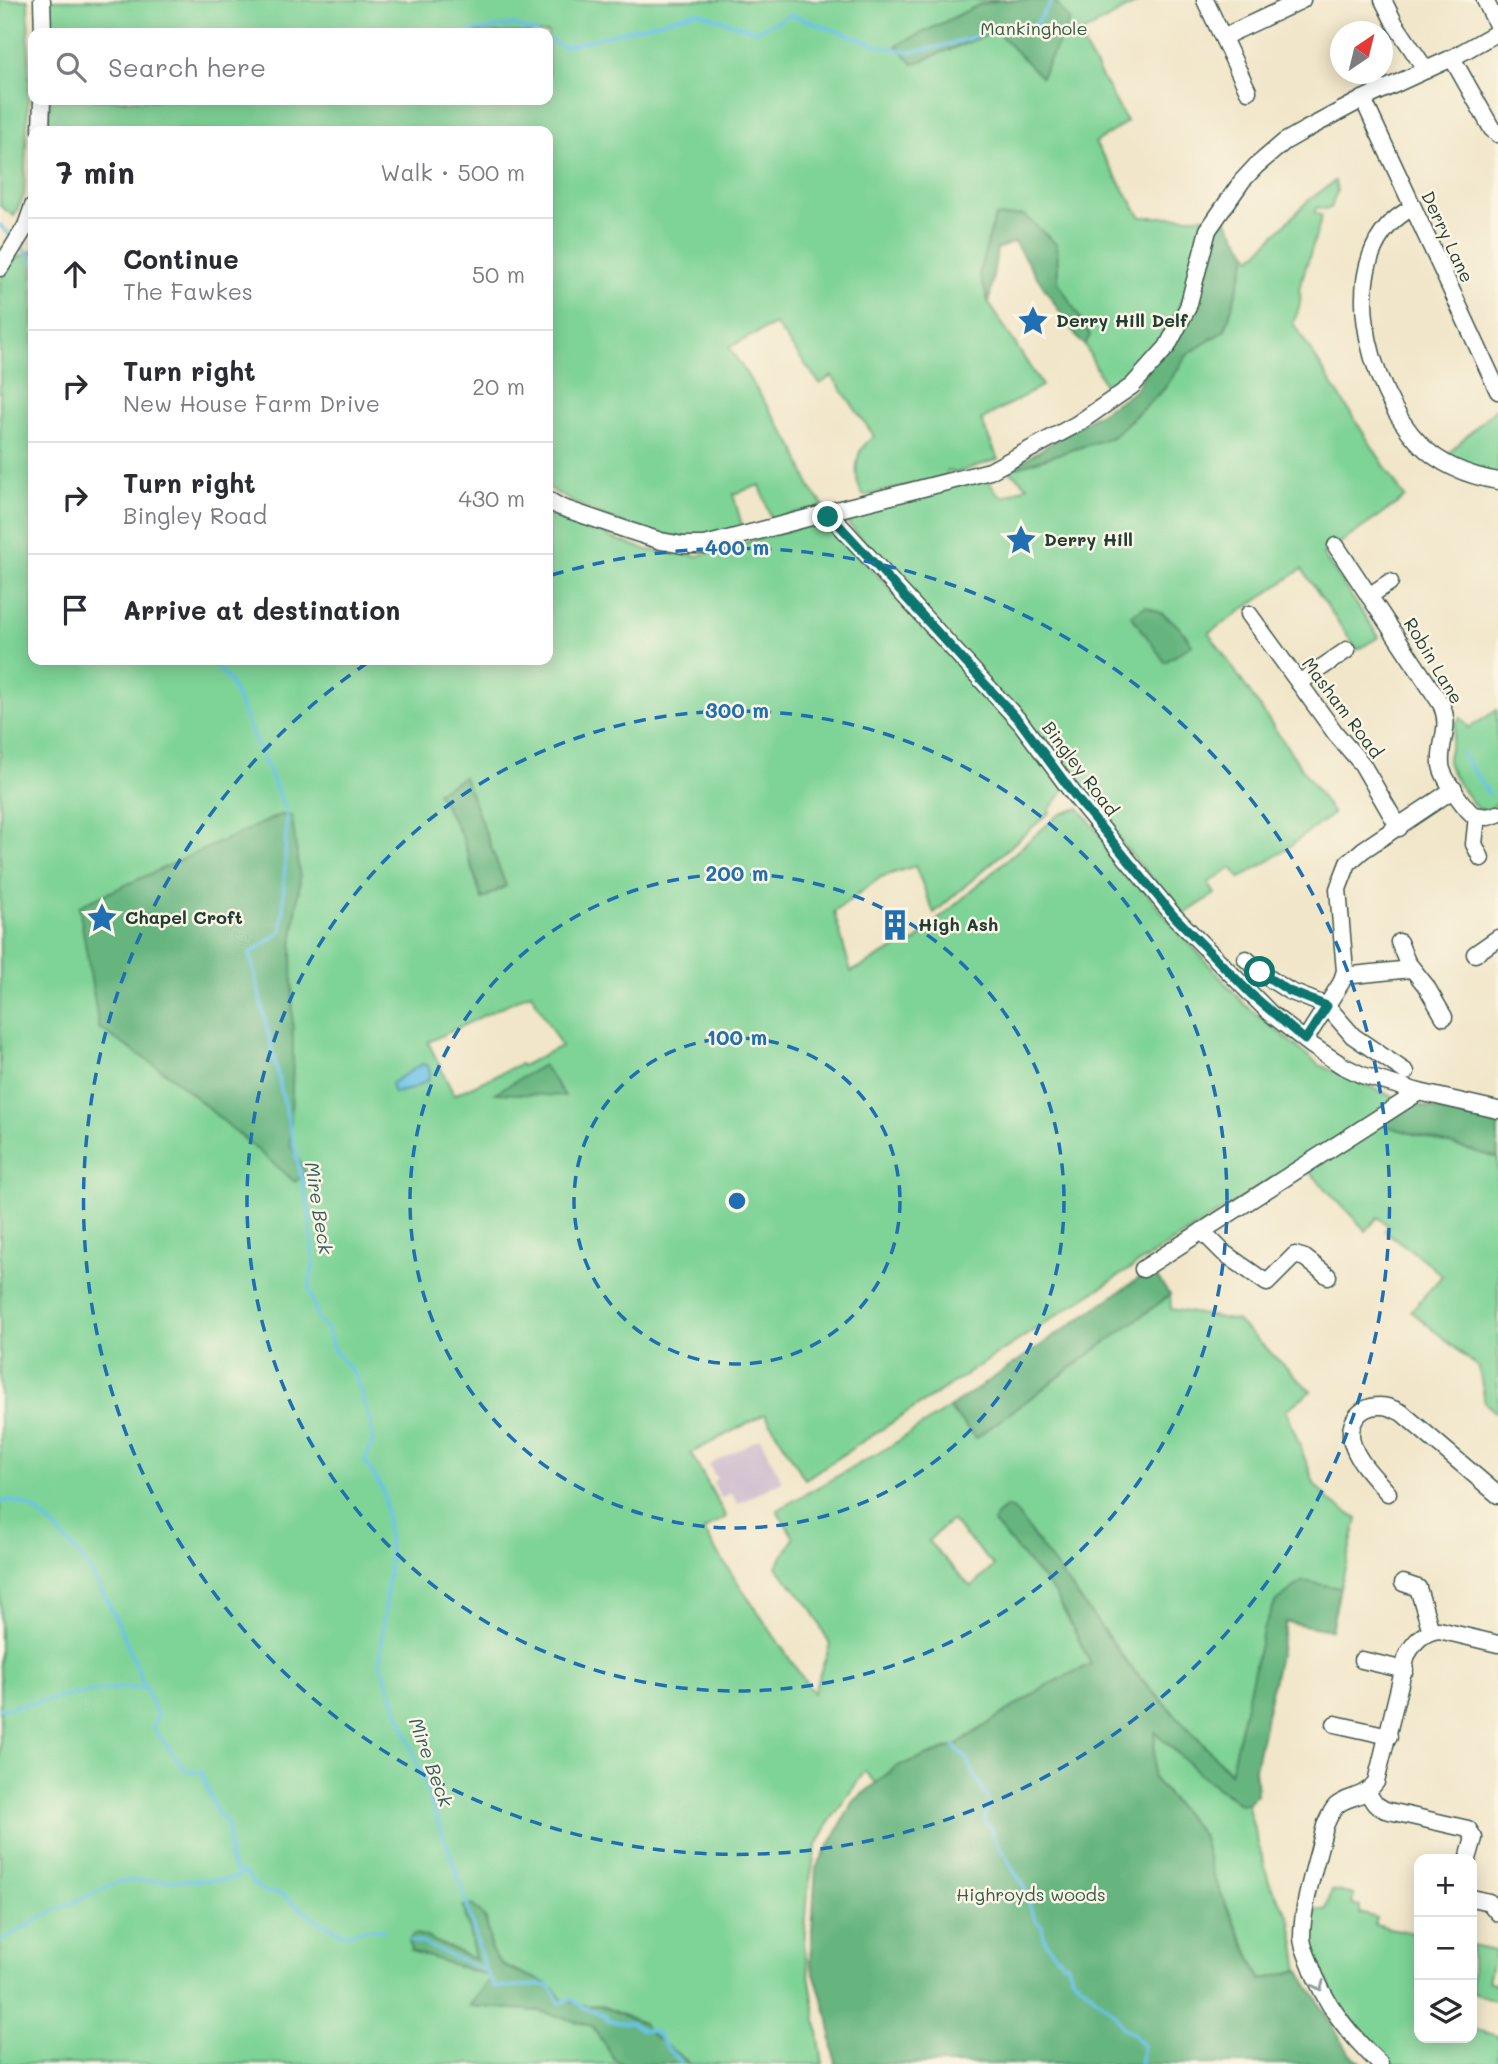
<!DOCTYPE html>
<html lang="en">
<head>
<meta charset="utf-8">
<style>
  :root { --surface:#fff; --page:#f7f7f7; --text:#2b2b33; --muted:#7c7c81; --line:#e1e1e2 }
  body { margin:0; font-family:Mali,sans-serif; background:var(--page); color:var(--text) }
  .controls { position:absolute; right:21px; bottom:21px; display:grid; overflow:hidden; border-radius:14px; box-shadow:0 4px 18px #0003 }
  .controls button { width:63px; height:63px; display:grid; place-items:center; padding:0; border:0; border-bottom:2px solid var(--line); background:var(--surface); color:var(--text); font:35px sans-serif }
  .compass { position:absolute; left:1330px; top:21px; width:63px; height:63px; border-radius:50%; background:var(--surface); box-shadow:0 4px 18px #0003; rotate:35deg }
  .stop { position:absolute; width:21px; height:21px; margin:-16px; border:5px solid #0f766e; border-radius:50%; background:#fff }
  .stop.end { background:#0f766e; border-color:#fff; box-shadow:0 2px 7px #0008 }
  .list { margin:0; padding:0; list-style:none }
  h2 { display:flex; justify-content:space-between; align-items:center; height:91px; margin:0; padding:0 28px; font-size:30px }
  h2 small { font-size:23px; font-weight:400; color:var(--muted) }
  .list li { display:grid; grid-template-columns:46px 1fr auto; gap:21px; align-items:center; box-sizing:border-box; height:112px; padding:0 28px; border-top:2px solid var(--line) }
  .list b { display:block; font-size:26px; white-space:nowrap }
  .list p { margin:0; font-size:23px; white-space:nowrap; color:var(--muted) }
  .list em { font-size:23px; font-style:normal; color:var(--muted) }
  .icon { flex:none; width:38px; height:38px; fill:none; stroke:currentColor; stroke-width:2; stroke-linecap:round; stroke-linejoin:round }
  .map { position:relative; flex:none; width:1498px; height:2064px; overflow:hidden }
  .search { position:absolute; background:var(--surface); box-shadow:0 4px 18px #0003; left:28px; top:28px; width:525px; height:77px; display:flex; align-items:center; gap:18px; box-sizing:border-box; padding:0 24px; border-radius:14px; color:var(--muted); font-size:26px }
  .panel { position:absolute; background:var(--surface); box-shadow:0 4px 18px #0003; left:28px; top:126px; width:525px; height:539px; border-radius:14px }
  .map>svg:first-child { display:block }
</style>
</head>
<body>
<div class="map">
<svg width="1498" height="2064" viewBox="0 0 1498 2064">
  <rect width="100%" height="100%" fill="#fcf5e5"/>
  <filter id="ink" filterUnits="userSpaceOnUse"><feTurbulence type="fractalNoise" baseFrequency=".0143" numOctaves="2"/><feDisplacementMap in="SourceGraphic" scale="14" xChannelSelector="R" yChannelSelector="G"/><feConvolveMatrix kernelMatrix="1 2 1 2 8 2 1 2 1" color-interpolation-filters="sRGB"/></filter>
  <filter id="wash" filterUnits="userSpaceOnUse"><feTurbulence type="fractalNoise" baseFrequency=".00686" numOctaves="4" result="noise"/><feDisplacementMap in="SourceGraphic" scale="28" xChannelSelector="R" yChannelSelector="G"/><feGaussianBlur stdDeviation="1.57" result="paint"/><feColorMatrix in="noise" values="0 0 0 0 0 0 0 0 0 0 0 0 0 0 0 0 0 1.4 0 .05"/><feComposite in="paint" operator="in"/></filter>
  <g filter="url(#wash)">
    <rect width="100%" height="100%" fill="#f1e6c9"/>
    <polygon fill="#cfbdce" points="760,1438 782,1481 738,1504 731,1493 721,1498 713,1482 717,1479 709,1465"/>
    <g fill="#7ed396" stroke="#4e8865" stroke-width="2" fill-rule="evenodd">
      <polygon points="0,0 28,0 29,78 24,195 14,216 0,206"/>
      <path d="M 48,0 L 1002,0 L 981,4 L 897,46 L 950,50 L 996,31 L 1070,20 L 1053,0 L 1135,0 L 1137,3 L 1078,35 L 1127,122 L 1095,143 L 1141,217 L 1209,217 L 1199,232 L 1188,307 L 1161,348 L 1110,396 L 1085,345 L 1089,334 L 1058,282 L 1057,245 L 995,218 L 979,273 L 989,303 L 1042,386 L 981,420 L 998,459 L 956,473 L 948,470 L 945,477 L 864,496 C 855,486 855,464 860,452 C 862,447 871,438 874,436 L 832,376 L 820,384 L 775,324 L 729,347 L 795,449 L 811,489 L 824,506 L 771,519 L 760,485 L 733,494 L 743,529 C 731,532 718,537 706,538 C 659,542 586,513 548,487 L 548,131 L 48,131 L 50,100 L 548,100 L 548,33 L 49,33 Z"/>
      <path d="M 1335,181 L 1337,191 L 1331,208 L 1325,209 L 1317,207 L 1314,212 L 1322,216 L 1299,289 C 1303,301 1298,312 1293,323 L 1405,498 L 1323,555 L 1379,637 L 1357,650 L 1302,569 L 1209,633 L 1333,814 L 1272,859 L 1240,878 L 1232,868 L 1208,883 L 1215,894 L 1183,915 L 840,514 L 984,475 L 999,495 L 1004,497 L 1028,486 L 1008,470 L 1112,437 L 1164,389 L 1188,354 L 1225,330 L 1248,253 L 1252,258 L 1309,200 ZM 1146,606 C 1166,614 1181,625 1192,645 L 1165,662 Z"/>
      <path d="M 33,250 L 33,660 L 548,660 L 548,504 L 612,538 L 647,550 L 697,556 L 811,524 L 824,522 L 832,525 L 1032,745 L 1066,788 L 1049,810 L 1050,812 L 934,913 L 915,866 L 881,877 L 834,912 L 851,972 L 900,946 L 915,942 L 939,919 L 1056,817 L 1061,814 L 1079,808 L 1166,917 L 1245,1005 L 1319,1065 L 1398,1099 L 1062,1312 L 805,1479 L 765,1414 L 691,1453 L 726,1517 L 704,1530 L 716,1551 L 813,1693 L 830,1645 L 812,1609 L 776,1567 L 794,1538 L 777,1510 L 889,1447 L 949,1408 L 976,1438 L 1170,1295 L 1171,1309 L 1237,1321 L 1311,1391 L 1286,1410 L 1315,1485 L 1330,1501 L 1357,1519 L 1340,1588 L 1303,1581 L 1264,1627 L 1231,1773 L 1135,1672 L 1065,1579 L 1055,1593 L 1091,1664 L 1047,1685 L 954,1746 L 896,1767 L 876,1783 L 865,1771 L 828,1824 L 816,1847 L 808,1891 L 804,1943 L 823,2064 L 687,2064 L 687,2062 L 648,2032 L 642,2023 L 599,2005 L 587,2006 L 562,2000 L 552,1987 L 502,1964 L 492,1953 L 486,1919 L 464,1907 L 476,1960 L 424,1936 L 415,1934 L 492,1977 L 470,2006 L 540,2011 L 592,2026 L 615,2060 L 623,2064 L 0,2064 L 0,280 L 15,259 ZM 437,792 L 490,846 L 506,886 L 482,899 L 462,836 ZM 300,879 L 292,946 L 290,1144 L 306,1173 L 168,1074 L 99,1028 ZM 531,993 L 561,1046 L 522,1066 L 520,1064 L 454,1095 L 428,1042 ZM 951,1520 L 994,1566 L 971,1587 L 928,1541 Z"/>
      <polygon points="1498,406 1498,475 1471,468 1447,455"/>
      <path d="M 1497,710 L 1498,803 L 1488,810 L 1476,808 C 1469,797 1448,773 1448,761 C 1448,748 1455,738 1455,723 L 1461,718 L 1469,728 Z"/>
      <polygon points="1379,1124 1498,1158 1498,1414 1485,1403 1479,1368 1411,1311 1442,1276 1427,1262 1385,1231 1388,1226 1378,1217 1366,1231 1307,1169"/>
      <polygon points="1154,1731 1203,1777 1241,1804 1247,1804 1269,1882 1291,1921 1299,1970 1262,1980 1214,1879 1202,1835 1153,1778"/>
      <polygon points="1332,1890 1354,1895 1352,1904 1360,1906 1360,1913 1377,1918 1375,1925 1419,1934 1419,2038 1472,2038 1472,2029 1498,2036 1498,2064 1394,2064 1387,2058 1340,2007 1319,1964 1312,1947 1312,1924 1317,1909 1326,1910"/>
      <polygon points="1472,1946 1495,1951 1488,1981 1498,1985 1498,2001 1472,1993"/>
    </g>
    <g fill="#66b57f" stroke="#42795a" stroke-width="2">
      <polygon points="1002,0 1053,0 1070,20 1041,77 996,31 913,64 897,45 981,4"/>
      <polygon points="1222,213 1248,253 1225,330 1188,354 1164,389 1112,437 1008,470 1135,391 1211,246"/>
      <polygon points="1024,215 1057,245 1058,282 1090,335 1085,345 1078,339 1014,242 997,249 989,303 979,273 995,217"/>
      <path d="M 1146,606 C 1166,614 1181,625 1192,645 L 1165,662 L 1131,615 Z"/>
      <polygon points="464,777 506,886 482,899 462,836 437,792"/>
      <polygon points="280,815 292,816 300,879 292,946 293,1058 290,1144 306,1173 295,1182 168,1074 99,1028 79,906"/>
      <polygon points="543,1065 565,1096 495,1093"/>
      <polygon points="1415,1104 1498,1125 1498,1158 1379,1124"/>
      <polygon points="1151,1270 1170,1295 976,1438 949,1408"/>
      <polygon points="1007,1507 1014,1510 1134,1672 1230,1773 1264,1627 1276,1601 1303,1581 1340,1588 1331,1630 1286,1622 1255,1768 1257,1794 1247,1804 1241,1804 1203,1777 1155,1732 1153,1778 1202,1835 1214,1879 1261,1980 1299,1970 1349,2053 1363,2064 835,2064 829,2019 810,1962 816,1868 854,1801 896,1767 954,1746 1047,1685 1091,1664 1055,1593 994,1523 996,1515"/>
      <path d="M 472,1905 C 498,1924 481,1945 501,1963 C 515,1975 538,1976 552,1987 C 556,1990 559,1996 562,2000 L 587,2006 L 599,2005 L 642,2023 L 649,2032 L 688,2062 L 687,2064 L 623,2064 L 615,2060 L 592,2026 L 540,2011 L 469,2006 L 491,1977 L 411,1951 L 409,1941 L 414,1934 L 424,1936 L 475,1960 L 464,1907 Z"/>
    </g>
    <polygon fill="#6cc2e9" stroke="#46808e" stroke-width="2" points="422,1064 428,1066 430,1072 428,1080 412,1089 394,1093 391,1084 396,1080"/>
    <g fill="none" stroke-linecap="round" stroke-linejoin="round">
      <g stroke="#6cc2e9" stroke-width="3.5">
        <polyline points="462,33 513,25 537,33"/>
        <polyline points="548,39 564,47 697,12 756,31 791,15 880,46 911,52 934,48 968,39 996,27 1032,29 1053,0"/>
        <polyline points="0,225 13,238"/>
        <polyline points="19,244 30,256 33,263"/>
        <polyline points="214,660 217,667 229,680 287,813 282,931 250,954 309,1210 314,1262 309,1288 319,1322 328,1330 333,1349 355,1375 371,1424 373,1440 365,1461 384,1492 390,1556 380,1661 462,1887"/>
        <polyline points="1461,753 1489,794"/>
        <path d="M 0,1502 C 26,1496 46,1518 62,1536 C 71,1547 82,1557 89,1569 C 118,1614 135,1666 157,1715 L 153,1728 L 187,1772 L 201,1772 L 218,1815 L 224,1818 L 228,1825 L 230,1862 L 236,1871 L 246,1874 L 255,1885 L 265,1892 L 280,1893 L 321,1923 L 334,1928 L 342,1934 L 371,1928 L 384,1930"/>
        <path d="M 0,1709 C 48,1702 96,1686 145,1688"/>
        <path d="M 954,1746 L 966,1758 L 989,1802 L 984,1820 L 992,1829 L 992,1836 C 1001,1847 1009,1861 1015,1873 C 1017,1877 1020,1879 1022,1882 C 1031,1896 1027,1916 1042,1926 C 1043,1942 1054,1957 1068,1965 L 1072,1976 L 1116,2015 L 1122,2027 L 1132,2033 L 1143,2046 L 1140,2064"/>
        <polyline points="463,1891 485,1970 495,1987 545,1985 551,1987 560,2003 571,1999 583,2007 605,2015 608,2021 631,2023 640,2029 656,2032 666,2047 681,2062"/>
        <polyline points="59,1909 120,1881 224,1880 237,1877 242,1873"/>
        <polyline points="0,1941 54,1911"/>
        <polyline points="411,1941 422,1943 484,1970"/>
      </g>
    </g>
  </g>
  <g filter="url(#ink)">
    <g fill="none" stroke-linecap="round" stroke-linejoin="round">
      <defs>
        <g id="minor">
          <polyline points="42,0 43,33"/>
          <polyline points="1205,0 1248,91"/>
          <polyline points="1383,0 1395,24 1426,70"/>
          <polyline points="1485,0 1498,27"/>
          <polyline points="1223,37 1302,0"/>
          <polyline points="1452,58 1492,129 1498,134"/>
          <polyline points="1363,99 1498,391"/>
          <polyline points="41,131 42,100"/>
          <path d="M 1412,208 C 1329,251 1368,392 1421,445 C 1442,466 1470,476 1498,481"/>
          <polyline points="0,268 26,226 33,206"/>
          <polyline points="548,500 560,507 630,531 661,541 683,545 705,545 819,515 835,520 1021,723 1075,796 1174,916 1270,1013 1311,1045 1343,1066 1362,1075 1419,1092 1498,1110"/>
          <polyline points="829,517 832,511 990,471 1077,424 1132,386 1167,347 1188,307 1208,230 1242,181 1256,166 1284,142 1305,130 1363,99 1452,58 1498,32"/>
          <path d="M 1336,546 L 1441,704 C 1452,728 1439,741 1441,764 C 1441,776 1464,807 1473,815 L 1488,817 L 1498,814"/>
          <polyline points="1369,596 1390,582"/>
          <polyline points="1249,614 1336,734 1362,764 1399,828"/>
          <polyline points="1299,683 1347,650"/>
          <polyline points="1477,816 1474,844 1481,858"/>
          <polyline points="1399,942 1407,962 1426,986 1444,1017"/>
          <polyline points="1475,954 1498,938"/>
          <polyline points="1246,959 1267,977 1289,991 1327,1006 1353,1036 1406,1072"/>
          <polyline points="1344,976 1411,969"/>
          <polyline points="1305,1040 1341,983 1345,971 1338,889 1348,863 1363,850 1454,789"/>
          <polyline points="1202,1231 1224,1253 1267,1283 1295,1255 1305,1258 1328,1276"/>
          <polyline points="1143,1269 1419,1092"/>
          <path d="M 1388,1493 C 1376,1479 1361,1465 1354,1448 C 1345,1427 1357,1405 1381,1406 C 1389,1406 1396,1410 1402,1413 L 1498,1495"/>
          <polyline points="1403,1583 1418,1588 1431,1631"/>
          <polyline points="1362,1660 1405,1670"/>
          <polyline points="1335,1724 1389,1736"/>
          <polyline points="1367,1792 1375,1804 1385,1810 1468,1829 1474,1838 1468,1859"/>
          <polyline points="1472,1898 1489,1902 1498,1913"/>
          <path d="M 1380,2064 C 1349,2034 1324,2004 1310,1963 C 1307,1955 1302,1946 1302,1937 C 1302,1904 1317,1860 1325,1826 C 1328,1819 1331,1811 1336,1806 C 1348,1795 1362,1800 1376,1782 L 1407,1655 C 1415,1641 1423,1632 1439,1630 L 1498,1644"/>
        </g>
      </defs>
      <use href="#minor" stroke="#3e564a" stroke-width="19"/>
      <use href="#minor" stroke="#fff" stroke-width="16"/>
    </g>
    <defs><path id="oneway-chevron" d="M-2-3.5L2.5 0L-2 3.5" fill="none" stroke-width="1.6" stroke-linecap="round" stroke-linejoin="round" transform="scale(1.75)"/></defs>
    <use stroke="#8f9e9a" href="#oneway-chevron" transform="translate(1319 1986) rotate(66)"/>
  </g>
  <g fill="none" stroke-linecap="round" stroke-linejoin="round" filter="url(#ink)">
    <polyline stroke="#0f766e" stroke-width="9" points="828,517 840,526 1021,723 1075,796 1174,916 1251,994 1305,1040 1327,1006 1289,991 1260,972"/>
  </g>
  <g fill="none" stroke="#1f6fb2" stroke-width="3.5" stroke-dasharray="12 9">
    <circle cx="737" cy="1201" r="163"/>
    <circle cx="737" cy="1201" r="327"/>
    <circle cx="737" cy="1201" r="490"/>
    <path d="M552 575A653 653 0 1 1 367 663"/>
  </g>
  <defs>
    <symbol id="sight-bare" viewBox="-9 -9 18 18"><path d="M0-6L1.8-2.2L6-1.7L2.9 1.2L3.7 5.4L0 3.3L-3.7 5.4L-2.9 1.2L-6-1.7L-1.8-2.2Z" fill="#1f6fb2" stroke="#fcf5e5" stroke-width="2.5" paint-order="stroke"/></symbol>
    <symbol id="building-bare" viewBox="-9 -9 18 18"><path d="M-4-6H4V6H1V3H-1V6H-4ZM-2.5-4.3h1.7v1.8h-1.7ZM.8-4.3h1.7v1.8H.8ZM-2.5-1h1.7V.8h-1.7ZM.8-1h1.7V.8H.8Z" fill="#1f6fb2" stroke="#fcf5e5" stroke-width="2.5" paint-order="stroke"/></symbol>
  </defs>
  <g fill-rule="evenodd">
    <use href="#sight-bare" x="1011" y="299" width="44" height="44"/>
    <use href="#sight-bare" x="999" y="518" width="44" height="44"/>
    <use href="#sight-bare" x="80" y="896" width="44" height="44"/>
    <use href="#building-bare" x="873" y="903" width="44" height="44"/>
  </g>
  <g text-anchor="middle" stroke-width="5" stroke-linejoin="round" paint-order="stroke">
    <g font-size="18" fill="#325b48" stroke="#fcf5e5">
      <text x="1034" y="35">Mankinghole</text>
      <text x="1031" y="1901">Highroyds woods</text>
    </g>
    <g font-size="18" fill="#1f3d34" stroke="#fcf5e5">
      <text transform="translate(1447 237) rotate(65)" y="6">Derry Lane</text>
      <text transform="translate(1433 661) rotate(59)" y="6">Robin Lane</text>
      <text transform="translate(1342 708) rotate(53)" y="6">Masham Road</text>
      <text transform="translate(1080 769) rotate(53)" y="6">Bingley Road</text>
    </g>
    <g font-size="18" font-weight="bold" fill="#1f3d34" stroke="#fcf5e5" text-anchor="start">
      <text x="1056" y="327">Derry Hill Delf</text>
      <text x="1044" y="546">Derry Hill</text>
      <text x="125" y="924">Chapel Croft</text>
      <text x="918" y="931">High Ash</text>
    </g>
    <g font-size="19" font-style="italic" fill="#325e61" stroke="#fcf5e5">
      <text transform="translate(319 1208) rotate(81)" y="7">Mire Beck</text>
      <text transform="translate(431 1762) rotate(70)" y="7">Mire Beck</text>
    </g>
  </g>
  <circle cx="737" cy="1201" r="10" fill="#1f6fb2" stroke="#fcf5e5" stroke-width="3.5"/>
  <g font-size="21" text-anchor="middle" font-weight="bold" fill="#1f6fb2" stroke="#fcf5e5" stroke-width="5" stroke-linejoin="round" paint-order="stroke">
    <text x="737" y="555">400 m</text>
    <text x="737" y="718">300 m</text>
    <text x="737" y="881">200 m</text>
    <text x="737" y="1045">100 m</text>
  </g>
</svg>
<div class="controls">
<button>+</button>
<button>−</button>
<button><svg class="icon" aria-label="layers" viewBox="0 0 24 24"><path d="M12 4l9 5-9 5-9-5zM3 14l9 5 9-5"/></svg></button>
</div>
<svg class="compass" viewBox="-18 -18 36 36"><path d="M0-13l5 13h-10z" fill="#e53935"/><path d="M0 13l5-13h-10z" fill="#7c7c81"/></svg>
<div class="stop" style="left:1260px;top:972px"></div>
<div class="stop end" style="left:828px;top:517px"></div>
<div class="search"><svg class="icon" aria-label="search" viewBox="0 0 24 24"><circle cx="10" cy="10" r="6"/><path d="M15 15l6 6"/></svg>Search here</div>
<section class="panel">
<h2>7 min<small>Walk · 500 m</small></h2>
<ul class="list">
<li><svg class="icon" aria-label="ahead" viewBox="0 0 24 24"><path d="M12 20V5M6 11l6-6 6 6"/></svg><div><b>Continue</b><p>The Fawkes</p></div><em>50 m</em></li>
<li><svg class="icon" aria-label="right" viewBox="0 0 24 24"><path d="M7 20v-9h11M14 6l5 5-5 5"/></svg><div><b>Turn right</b><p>New House Farm Drive</p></div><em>20 m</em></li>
<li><svg class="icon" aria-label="right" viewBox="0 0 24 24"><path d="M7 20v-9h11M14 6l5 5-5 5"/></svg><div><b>Turn right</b><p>Bingley Road</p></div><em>430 m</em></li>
<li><svg class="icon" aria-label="arrive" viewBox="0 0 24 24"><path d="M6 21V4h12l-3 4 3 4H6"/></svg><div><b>Arrive at destination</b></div></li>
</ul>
</section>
</div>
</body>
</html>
